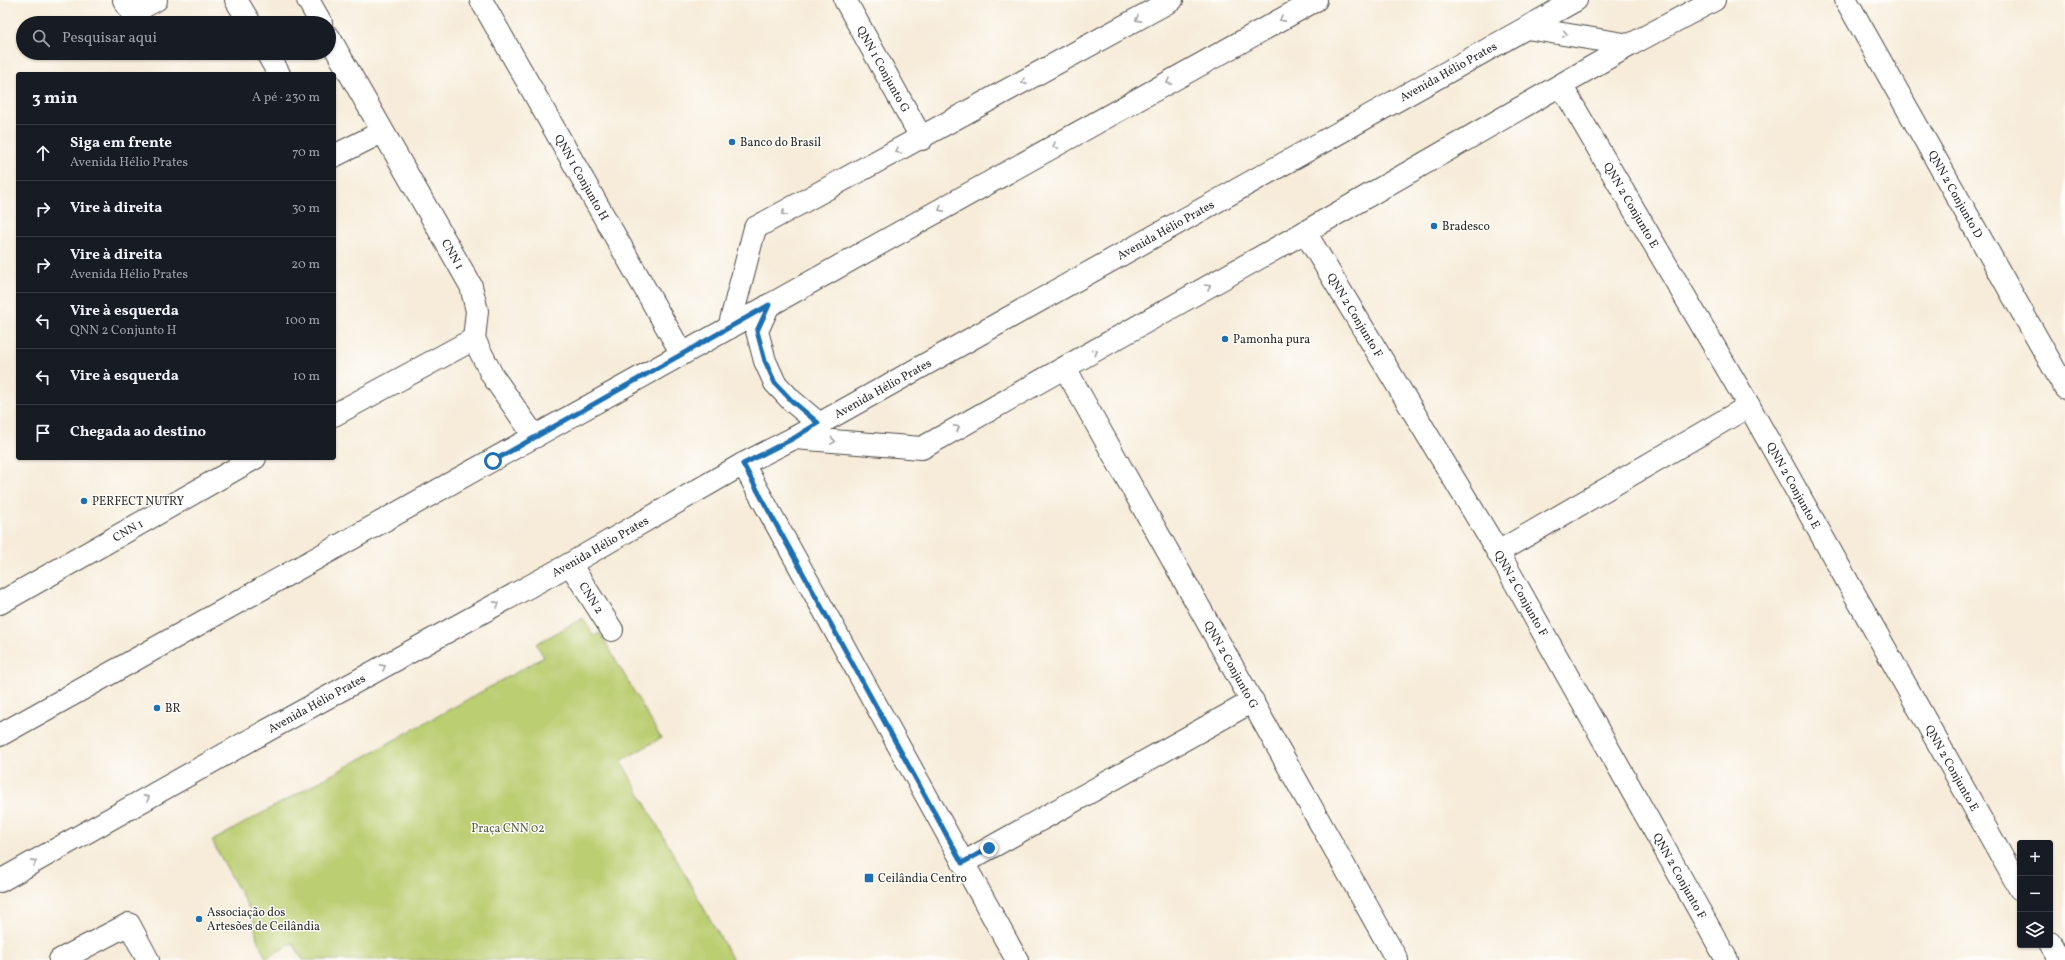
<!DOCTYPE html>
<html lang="pt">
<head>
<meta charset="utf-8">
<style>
  :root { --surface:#171b24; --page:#242831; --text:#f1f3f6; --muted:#9ea1a6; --line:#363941 }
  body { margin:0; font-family:Vollkorn,serif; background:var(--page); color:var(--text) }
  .controls { position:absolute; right:12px; bottom:12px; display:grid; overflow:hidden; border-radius:4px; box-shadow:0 1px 3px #0004 }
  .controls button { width:36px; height:36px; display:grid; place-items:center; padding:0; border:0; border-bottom:1px solid var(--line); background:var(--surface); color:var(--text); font:20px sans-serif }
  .stop { position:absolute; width:12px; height:12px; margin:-9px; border:3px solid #1f6fb2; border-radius:50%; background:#fff }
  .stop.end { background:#1f6fb2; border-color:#fff; box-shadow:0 1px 4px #0008 }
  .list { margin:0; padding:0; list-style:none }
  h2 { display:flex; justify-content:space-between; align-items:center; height:52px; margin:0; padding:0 16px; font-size:17px }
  h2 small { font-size:13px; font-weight:400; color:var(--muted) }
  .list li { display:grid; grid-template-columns:26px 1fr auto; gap:12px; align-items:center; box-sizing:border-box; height:56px; padding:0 16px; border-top:1px solid var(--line) }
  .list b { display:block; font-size:15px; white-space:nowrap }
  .list p { margin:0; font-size:13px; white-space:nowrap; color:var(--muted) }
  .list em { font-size:13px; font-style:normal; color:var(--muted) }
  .icon { flex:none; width:22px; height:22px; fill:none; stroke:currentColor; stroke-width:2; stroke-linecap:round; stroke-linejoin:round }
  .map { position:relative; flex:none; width:2065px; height:960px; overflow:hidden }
  .search { position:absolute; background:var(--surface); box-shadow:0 1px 3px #0004; left:16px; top:16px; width:320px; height:44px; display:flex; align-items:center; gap:10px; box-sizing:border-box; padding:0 14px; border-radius:22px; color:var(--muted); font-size:15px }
  .panel { position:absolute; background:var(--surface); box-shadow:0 1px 3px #0004; left:16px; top:72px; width:320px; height:388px; border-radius:4px }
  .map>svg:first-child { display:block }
</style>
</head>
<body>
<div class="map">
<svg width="2065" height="960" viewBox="0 0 2065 960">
  <rect width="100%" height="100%" fill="#fdfcf7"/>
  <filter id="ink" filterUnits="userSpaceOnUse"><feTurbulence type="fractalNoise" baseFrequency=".025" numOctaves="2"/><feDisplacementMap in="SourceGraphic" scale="8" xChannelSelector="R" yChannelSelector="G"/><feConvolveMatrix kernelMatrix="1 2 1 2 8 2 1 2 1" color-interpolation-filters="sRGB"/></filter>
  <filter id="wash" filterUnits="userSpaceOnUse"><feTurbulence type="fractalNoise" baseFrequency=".012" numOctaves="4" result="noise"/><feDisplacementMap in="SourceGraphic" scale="16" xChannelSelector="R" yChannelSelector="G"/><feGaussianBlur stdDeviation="0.9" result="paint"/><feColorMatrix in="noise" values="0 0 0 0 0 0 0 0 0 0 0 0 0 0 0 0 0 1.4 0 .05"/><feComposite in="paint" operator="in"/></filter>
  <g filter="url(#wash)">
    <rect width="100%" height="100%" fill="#f7ecda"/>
    <polygon fill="#bbce72" stroke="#737c4e" points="583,618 594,636 600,633 661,738 621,761 733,960 303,960 293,943 266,958 257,939 253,916 212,841 544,657 536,644"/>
  </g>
  <g filter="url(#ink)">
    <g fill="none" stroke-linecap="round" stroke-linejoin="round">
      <defs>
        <g id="minor">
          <polyline points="124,0 132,13 156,0"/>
          <polyline points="236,0 250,23"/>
          <polyline points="308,0 321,23"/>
          <path id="s1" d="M 481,0 L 682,354"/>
          <path id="s2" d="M 845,0 L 922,139"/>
          <path id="s3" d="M 1846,0 L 2065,388"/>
          <path id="s4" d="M 329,37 L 471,286 L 477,311 L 474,339"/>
          <polyline points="267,53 279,74"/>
          <path id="s5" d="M 1561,85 L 1749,406 L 2020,889"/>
          <polyline points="334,156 382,132"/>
          <path id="s6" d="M 1305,232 L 1498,552 L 1727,960"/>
          <polyline points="729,328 755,228 1172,0"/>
          <polyline points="474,339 492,375 535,437"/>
          <path id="s7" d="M 1065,368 L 1397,960"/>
          <polyline points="334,415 474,339"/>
          <polyline points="794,438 922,448 1305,232 1630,45 1714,0"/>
          <polyline points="743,464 1017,960"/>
          <polyline points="1498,552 1749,406"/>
          <path id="s8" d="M 570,564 L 612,630"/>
          <path id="s9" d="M 0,603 L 255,458"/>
          <polyline points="963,863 1253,701"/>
          <polyline points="2050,943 2060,960"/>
          <polyline points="60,960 129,924 148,960"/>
        </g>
        <g id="major">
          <polyline points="1527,28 1630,45"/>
          <polyline points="769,305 757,331 765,361 775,383 792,401 818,423"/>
          <polyline points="0,735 1316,0"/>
          <path id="s10" d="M 0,881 L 268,730 L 570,564 L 743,464 L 794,438 L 1576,0"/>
        </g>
      </defs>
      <use href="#minor" stroke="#4a4845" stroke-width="24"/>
      <use href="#major" stroke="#4a4845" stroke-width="24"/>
      <use href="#minor" stroke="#fff" stroke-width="22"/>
      <use href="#major" stroke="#fff" stroke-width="22"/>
    </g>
    <defs><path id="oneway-chevron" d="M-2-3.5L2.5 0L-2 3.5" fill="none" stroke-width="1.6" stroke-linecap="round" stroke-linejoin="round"/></defs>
    <g stroke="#a0a0a0">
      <use href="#oneway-chevron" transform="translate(1138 19) rotate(151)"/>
      <use href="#oneway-chevron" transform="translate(1282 19) rotate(151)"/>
      <use href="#oneway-chevron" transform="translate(1565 34) rotate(9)"/>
      <use href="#oneway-chevron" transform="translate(1024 82) rotate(151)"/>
      <use href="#oneway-chevron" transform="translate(1169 82) rotate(151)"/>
      <use href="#oneway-chevron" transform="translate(1055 146) rotate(151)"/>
      <use href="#oneway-chevron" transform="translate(898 151) rotate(152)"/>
      <use href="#oneway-chevron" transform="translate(941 209) rotate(151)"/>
      <use href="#oneway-chevron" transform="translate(784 213) rotate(152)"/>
      <use href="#oneway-chevron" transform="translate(1208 287) rotate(-30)"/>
      <use href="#oneway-chevron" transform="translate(1095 352) rotate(-30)"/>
      <use href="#oneway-chevron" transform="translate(957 428) rotate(-29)"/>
      <use href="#oneway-chevron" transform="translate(833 441) rotate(5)"/>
      <use href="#oneway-chevron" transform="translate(497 604) rotate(-29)"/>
      <use href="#oneway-chevron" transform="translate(383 667) rotate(-29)"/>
      <use href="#oneway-chevron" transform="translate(147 798) rotate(-29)"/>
      <use href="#oneway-chevron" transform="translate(34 862) rotate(-29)"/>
    </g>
  </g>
  <g fill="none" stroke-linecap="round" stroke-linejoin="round" filter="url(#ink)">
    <polyline stroke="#1f6fb2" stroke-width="5" points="493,461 769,305 757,331 765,361 775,383 792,401 818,423 794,438 743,464 962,863 989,848"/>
  </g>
  <g fill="#1f6fb2" stroke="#fdfcf7" stroke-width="1.5">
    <circle cx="732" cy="142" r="4"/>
    <circle cx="1434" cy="226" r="4"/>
    <circle cx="1225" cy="339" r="4"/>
    <circle cx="84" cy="501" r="4"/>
    <circle cx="157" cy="708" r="4"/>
    <rect x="864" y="873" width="10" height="10" rx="2"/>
    <circle cx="199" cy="919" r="4"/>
  </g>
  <g text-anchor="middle" stroke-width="3" stroke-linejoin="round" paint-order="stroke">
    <g font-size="12" fill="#2b2b2b" stroke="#fdfcf7">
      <text dy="4" stroke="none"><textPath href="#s2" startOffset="79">QNN 1 Conjunto G</textPath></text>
      <text dy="4" stroke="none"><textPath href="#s10" startOffset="1659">Avenida Hélio Prates</textPath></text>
      <text dy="4" stroke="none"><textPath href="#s1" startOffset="204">QNN 1 Conjunto H</textPath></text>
      <text dy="4" stroke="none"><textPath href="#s3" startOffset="223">QNN 2 Conjunto D</textPath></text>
      <text dy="4" stroke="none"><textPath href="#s5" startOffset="139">QNN 2 Conjunto E</textPath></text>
      <text dy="4" stroke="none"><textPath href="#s10" startOffset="1335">Avenida Hélio Prates</textPath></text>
      <text dy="4" stroke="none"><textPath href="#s4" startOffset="250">CNN 1</textPath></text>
      <text dy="4" stroke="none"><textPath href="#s6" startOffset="97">QNN 2 Conjunto F</textPath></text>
      <text dy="4" stroke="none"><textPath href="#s10" startOffset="1011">Avenida Hélio Prates</textPath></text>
      <text dy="4" stroke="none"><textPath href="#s5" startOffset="463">QNN 2 Conjunto E</textPath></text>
      <text dy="4" stroke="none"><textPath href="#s9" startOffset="147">CNN 1</textPath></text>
      <text dy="4" stroke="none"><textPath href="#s10" startOffset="687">Avenida Hélio Prates</textPath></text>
      <text dy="4" stroke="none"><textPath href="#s6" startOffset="421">QNN 2 Conjunto F</textPath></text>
      <text dy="4" stroke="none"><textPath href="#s8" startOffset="40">CNN 2</textPath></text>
      <text dy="4" stroke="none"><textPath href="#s7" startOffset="340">QNN 2 Conjunto G</textPath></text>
      <text dy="4" stroke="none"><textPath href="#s10" startOffset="363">Avenida Hélio Prates</textPath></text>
      <text dy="4" stroke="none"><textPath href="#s5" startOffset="787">QNN 2 Conjunto E</textPath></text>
      <text dy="4" stroke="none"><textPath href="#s6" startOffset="745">QNN 2 Conjunto F</textPath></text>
    </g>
    <g font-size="12" fill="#2b2b2b" stroke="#fdfcf7" text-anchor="start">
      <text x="740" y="146">Banco do Brasil</text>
      <text x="1442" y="230">Bradesco</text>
      <text x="1233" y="343">Pamonha pura</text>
      <text x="92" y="505">PERFECT NUTRY</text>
      <text x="165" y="712">BR</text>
      <text x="878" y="882">Ceilândia Centro</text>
      <text x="207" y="916">Associação dos<tspan x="207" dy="14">Artesões de Ceilândia</tspan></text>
    </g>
    <g font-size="12" fill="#565c40" stroke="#fdfcf7">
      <text x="508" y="832">Praça CNN 02</text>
    </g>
  </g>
</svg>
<div class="controls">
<button>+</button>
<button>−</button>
<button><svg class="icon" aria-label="layers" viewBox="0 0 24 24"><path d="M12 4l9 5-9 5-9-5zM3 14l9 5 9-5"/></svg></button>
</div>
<div class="stop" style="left:493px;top:461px"></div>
<div class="stop end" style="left:989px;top:848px"></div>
<div class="search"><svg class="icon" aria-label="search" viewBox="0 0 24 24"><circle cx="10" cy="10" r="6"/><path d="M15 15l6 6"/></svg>Pesquisar aqui</div>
<section class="panel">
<h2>3 min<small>A pé · 230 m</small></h2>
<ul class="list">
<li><svg class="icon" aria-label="ahead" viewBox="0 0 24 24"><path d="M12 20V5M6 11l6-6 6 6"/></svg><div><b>Siga em frente</b><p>Avenida Hélio Prates</p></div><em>70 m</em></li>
<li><svg class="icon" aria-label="right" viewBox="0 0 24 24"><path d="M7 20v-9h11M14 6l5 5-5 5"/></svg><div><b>Vire à direita</b></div><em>30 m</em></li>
<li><svg class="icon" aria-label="right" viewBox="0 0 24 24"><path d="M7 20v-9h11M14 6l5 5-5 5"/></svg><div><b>Vire à direita</b><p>Avenida Hélio Prates</p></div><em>20 m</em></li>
<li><svg class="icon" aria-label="left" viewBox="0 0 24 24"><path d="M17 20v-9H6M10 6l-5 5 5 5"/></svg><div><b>Vire à esquerda</b><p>QNN 2 Conjunto H</p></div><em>100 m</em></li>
<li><svg class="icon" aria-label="left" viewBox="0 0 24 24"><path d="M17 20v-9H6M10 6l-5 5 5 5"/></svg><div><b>Vire à esquerda</b></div><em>10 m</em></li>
<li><svg class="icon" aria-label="arrive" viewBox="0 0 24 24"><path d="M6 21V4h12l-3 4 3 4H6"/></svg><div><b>Chegada ao destino</b></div></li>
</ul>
</section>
</div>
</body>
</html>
